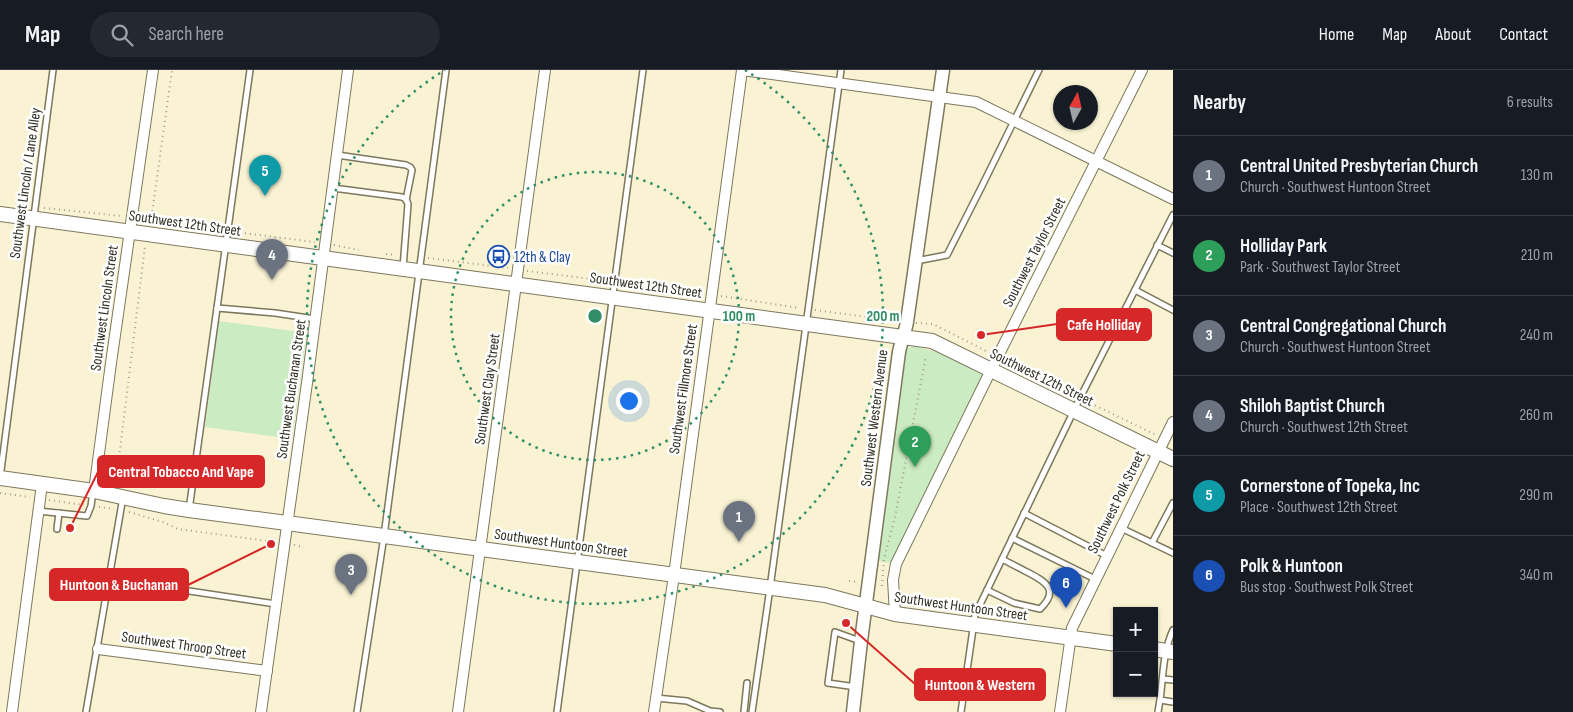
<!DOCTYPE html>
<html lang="en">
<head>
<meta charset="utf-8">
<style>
  :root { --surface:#171b24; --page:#242831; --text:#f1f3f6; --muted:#9ea1a6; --line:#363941; --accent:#d93025 }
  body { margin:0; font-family:"Sofia Sans Condensed",sans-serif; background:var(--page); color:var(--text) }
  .controls { position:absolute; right:15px; bottom:15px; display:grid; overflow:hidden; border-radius:0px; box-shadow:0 1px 4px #0004 }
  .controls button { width:45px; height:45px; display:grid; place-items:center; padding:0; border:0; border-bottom:1px solid var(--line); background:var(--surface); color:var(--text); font:25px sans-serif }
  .compass { position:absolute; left:1053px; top:15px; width:45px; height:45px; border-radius:50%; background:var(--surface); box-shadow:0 1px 4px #0004; rotate:8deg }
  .you { position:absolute; left:628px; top:330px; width:18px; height:18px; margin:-12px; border:4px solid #fff; border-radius:50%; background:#1a73e8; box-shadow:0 0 0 8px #1a73e833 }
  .badge { display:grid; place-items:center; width:32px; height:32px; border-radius:50%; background:var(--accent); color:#fff; font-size:16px; font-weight:700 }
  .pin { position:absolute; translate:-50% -41px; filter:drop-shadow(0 1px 2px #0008) }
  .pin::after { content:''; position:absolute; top:26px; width:18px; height:15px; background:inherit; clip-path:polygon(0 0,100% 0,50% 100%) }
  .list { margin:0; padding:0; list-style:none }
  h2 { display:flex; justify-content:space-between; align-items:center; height:65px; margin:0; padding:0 20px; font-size:21px }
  h2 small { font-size:16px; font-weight:400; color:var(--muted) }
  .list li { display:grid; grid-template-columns:32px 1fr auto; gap:15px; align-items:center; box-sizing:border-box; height:80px; padding:0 20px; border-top:1px solid var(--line) }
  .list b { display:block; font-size:19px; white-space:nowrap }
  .list p { margin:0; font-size:16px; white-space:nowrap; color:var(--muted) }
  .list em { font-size:16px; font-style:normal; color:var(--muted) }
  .icon { flex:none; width:28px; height:28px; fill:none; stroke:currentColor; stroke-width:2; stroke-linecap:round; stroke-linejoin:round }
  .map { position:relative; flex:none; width:1173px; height:642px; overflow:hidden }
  header { display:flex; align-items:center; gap:30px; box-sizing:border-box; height:70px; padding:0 25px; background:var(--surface); border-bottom:1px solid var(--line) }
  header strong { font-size:24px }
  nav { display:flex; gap:28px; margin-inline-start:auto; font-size:18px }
  .search { width:350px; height:45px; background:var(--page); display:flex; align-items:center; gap:12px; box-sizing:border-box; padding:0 18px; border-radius:28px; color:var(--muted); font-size:19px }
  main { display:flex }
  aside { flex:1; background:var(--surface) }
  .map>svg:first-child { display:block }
</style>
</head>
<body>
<header>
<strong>Map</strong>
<div class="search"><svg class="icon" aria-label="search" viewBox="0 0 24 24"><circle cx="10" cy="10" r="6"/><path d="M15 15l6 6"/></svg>Search here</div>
<nav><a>Home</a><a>Map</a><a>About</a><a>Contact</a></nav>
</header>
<main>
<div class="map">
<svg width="1173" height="642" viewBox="0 0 1173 642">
  <rect width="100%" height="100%" fill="#f9f3d4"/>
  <g fill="#cbebc2">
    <polygon points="219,251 307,263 292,369 205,357"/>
    <polygon points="914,276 937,282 984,305 895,485 889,493 879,491 879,488 906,283 908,278"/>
  </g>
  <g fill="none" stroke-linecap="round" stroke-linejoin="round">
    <defs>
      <g id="service">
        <polyline points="337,85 406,95 410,97 412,100 406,130"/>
        <polyline points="333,118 402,127 406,129 408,134 403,198"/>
        <polyline points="1157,175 1173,183"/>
        <polyline points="916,191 947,185 982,116 1039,0"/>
        <polyline points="1135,220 1173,240"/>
        <polyline points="217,238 275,243 315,249"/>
        <polyline points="0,408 53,0"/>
        <polyline points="189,440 250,0"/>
        <polyline points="38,441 87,446 91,436 93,421"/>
        <polyline points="1024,443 1107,486"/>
        <polyline points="1121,458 1173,483"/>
        <polyline points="57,459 59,443"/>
        <polyline points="1012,468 1095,509"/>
        <polyline points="1152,473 1173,433"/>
        <polyline points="109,509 276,534"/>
        <path d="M 987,520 L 1014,533 L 1040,539 C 1061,519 1044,511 1027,502 C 1019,498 1010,493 1002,489"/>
        <path d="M 1173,560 C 1163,581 1163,607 1160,630 L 1173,632"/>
        <polyline points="1163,609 1173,610"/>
        <polyline points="856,617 828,613 835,562 860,571"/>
        <polyline points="656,628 687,631 710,641 720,642"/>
        <polyline points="86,642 123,427"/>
        <polyline points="357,642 384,466 446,0"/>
        <polyline points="557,642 643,0"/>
        <polyline points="744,642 747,613"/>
        <polyline points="752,642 770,518 841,0"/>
        <polyline points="961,642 975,545 1080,328 1173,145"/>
        <polyline points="1158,642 1160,630"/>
      </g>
      <g id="minor">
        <polyline points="742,0 976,32 1173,129"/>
        <polyline points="94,421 111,293 153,0"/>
        <polyline points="895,544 893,510 896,494 991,300 1142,0"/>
        <polyline points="98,579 267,601"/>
        <polyline points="12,642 42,414"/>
        <polyline points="261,642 307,313 348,0"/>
        <polyline points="458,642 545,0"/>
        <polyline points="654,642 674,505 742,0"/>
        <polyline points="1060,642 1072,558 1173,352"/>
      </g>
      <path id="tertiary" d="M 853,642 L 861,571 L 899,282 C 901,272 905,263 907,252 L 943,0"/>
      <g id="secondary">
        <polyline points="0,144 932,271 1173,389"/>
        <polyline points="0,408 94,421 164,436 189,440 825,525 895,544 1117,574"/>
        <polyline points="1154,579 1173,582"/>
      </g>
    </defs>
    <use href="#service" stroke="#7d775c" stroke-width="8"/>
    <use href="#minor" stroke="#7d775c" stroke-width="12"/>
    <use href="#tertiary" stroke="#7d775c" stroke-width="15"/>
    <use href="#secondary" stroke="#7d775c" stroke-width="16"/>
    <g stroke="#a29e87" stroke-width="2" stroke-dasharray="1 4" stroke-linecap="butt">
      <polyline points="44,138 122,146"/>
      <polyline points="141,149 221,160"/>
      <polyline points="151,151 172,0"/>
      <polyline points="235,162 315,172"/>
      <polyline points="334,175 359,180"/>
      <polyline points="386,184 396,185"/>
      <polyline points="428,188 508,198"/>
      <polyline points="527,201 607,211"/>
      <polyline points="622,213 701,224"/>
      <polyline points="721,226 800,238"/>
      <polyline points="815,240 897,251"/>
      <polyline points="916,253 933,254 990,283"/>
      <polyline points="1005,290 1075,325"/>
      <polyline points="1086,331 1156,365"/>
      <polyline points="116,412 145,176"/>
      <polyline points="0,423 30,427"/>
      <polyline points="49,430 84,435"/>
      <polyline points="99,437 114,439"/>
      <polyline points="129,442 163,452 178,459 275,472"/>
      <polyline points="294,475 304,477"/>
      <polyline points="849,511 857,512"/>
      <polyline points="882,516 884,489 895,447 926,286"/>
      <polyline points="903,528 911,534"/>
    </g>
    <use href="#service" stroke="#fff" stroke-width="5"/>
    <use href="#minor" stroke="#fff" stroke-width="10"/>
    <use href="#tertiary" stroke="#fff" stroke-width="12"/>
    <use href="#secondary" stroke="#fff" stroke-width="14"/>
  </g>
  <g fill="none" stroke="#318e66" stroke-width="2.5" stroke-dasharray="2.5 5">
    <circle cx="595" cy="246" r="144"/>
    <path d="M745 0A288 288 0 1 1 445 0"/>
  </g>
  <defs>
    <symbol id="bus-ring" viewBox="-11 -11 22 22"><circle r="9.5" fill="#fff" stroke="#1a4fb4" stroke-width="1.5"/><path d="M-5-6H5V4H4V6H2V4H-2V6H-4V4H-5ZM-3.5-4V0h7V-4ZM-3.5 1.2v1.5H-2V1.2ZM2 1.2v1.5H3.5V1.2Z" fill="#1a4fb4"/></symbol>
  </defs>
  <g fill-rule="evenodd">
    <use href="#bus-ring" x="486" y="174" width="25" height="25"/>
  </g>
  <g text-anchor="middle" stroke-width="5" stroke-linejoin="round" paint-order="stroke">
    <g font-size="15" fill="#302e22" stroke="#fff">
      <text transform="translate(25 113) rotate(-82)" y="5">Southwest Lincoln / Lane Alley</text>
      <text transform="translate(185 153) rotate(8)" y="5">Southwest 12th Street</text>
      <text transform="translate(1034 182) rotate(-63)" y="5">Southwest Taylor Street</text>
      <text transform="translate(646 215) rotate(8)" y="5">Southwest 12th Street</text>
      <text transform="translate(104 238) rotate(-82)" y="5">Southwest Lincoln Street</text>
      <text transform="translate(1042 307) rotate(26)" y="5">Southwest 12th Street</text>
      <text transform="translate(291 319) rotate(-82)" y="5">Southwest Buchanan Street</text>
      <text transform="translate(487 319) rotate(-82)" y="5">Southwest Clay Street</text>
      <text transform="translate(683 319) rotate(-82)" y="5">Southwest Fillmore Street</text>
      <text transform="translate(874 348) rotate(-83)" y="5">Southwest Western Avenue</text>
      <text transform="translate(1116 432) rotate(-64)" y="5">Southwest Polk Street</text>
      <text transform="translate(561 473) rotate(8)" y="5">Southwest Huntoon Street</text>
      <text transform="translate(961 536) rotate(8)" y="5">Southwest Huntoon Street</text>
      <text transform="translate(184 575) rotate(8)" y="5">Southwest Throop Street</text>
    </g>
    <g font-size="15" fill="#164399" stroke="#fff" text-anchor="start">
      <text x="514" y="192">12th &amp; Clay</text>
    </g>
  </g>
  <circle cx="595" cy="246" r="8" fill="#318e66" stroke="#fff" stroke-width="2.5"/>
  <g font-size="15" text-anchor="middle" font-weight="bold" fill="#318e66" stroke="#fff" stroke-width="5" stroke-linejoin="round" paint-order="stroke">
    <text x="739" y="251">100 m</text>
    <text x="883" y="251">200 m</text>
  </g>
  <path fill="none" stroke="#d62828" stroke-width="2" d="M981 265L1057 254M70 458L98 402M271 474L188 515M846 553L915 614"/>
  <g fill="#d62828" stroke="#fff" stroke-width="2">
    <circle cx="981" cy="265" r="5"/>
    <circle cx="70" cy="458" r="5"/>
    <circle cx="271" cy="474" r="5"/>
    <circle cx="846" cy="553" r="5"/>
  </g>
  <g fill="#d62828" stroke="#d62828" stroke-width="2">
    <rect x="1057" y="239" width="94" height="31" rx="5"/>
    <rect x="98" y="386" width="166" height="31" rx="5"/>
    <rect x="50" y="499" width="138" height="31" rx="5"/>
    <rect x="915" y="599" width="130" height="31" rx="5"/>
  </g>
  <g font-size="16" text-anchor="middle" font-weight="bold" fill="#fff">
    <text x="1104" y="260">Cafe Holliday</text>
    <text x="181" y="407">Central Tobacco And Vape</text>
    <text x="119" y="520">Huntoon &amp; Buchanan</text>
    <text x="980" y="620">Huntoon &amp; Western</text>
  </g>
</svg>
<div class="controls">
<button>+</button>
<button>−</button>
</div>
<svg class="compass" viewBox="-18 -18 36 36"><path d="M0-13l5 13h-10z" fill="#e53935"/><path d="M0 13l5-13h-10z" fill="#9ea1a6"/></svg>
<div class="you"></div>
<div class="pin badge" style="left:739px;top:472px;background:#6b7280">1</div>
<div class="pin badge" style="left:915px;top:397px;background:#2e9e5b">2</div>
<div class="pin badge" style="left:351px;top:525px;background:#6b7280">3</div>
<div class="pin badge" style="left:272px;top:210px;background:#6b7280">4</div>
<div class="pin badge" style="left:265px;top:126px;background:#0f9aa8">5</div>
<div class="pin badge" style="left:1066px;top:538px;background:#1a4fb4">6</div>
</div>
<aside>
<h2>Nearby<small>6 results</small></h2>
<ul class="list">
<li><span class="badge" style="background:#6b7280">1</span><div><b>Central United Presbyterian Church</b><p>Church · Southwest Huntoon Street</p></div><em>130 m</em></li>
<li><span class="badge" style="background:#2e9e5b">2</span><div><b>Holliday Park</b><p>Park · Southwest Taylor Street</p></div><em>210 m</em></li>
<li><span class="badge" style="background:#6b7280">3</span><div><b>Central Congregational Church</b><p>Church · Southwest Huntoon Street</p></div><em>240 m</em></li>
<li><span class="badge" style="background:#6b7280">4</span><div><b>Shiloh Baptist Church</b><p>Church · Southwest 12th Street</p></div><em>260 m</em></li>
<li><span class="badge" style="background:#0f9aa8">5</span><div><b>Cornerstone of Topeka, Inc</b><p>Place · Southwest 12th Street</p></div><em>290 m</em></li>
<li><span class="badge" style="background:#1a4fb4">6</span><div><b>Polk &amp; Huntoon</b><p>Bus stop · Southwest Polk Street</p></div><em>340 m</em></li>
</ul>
</aside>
</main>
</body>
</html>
